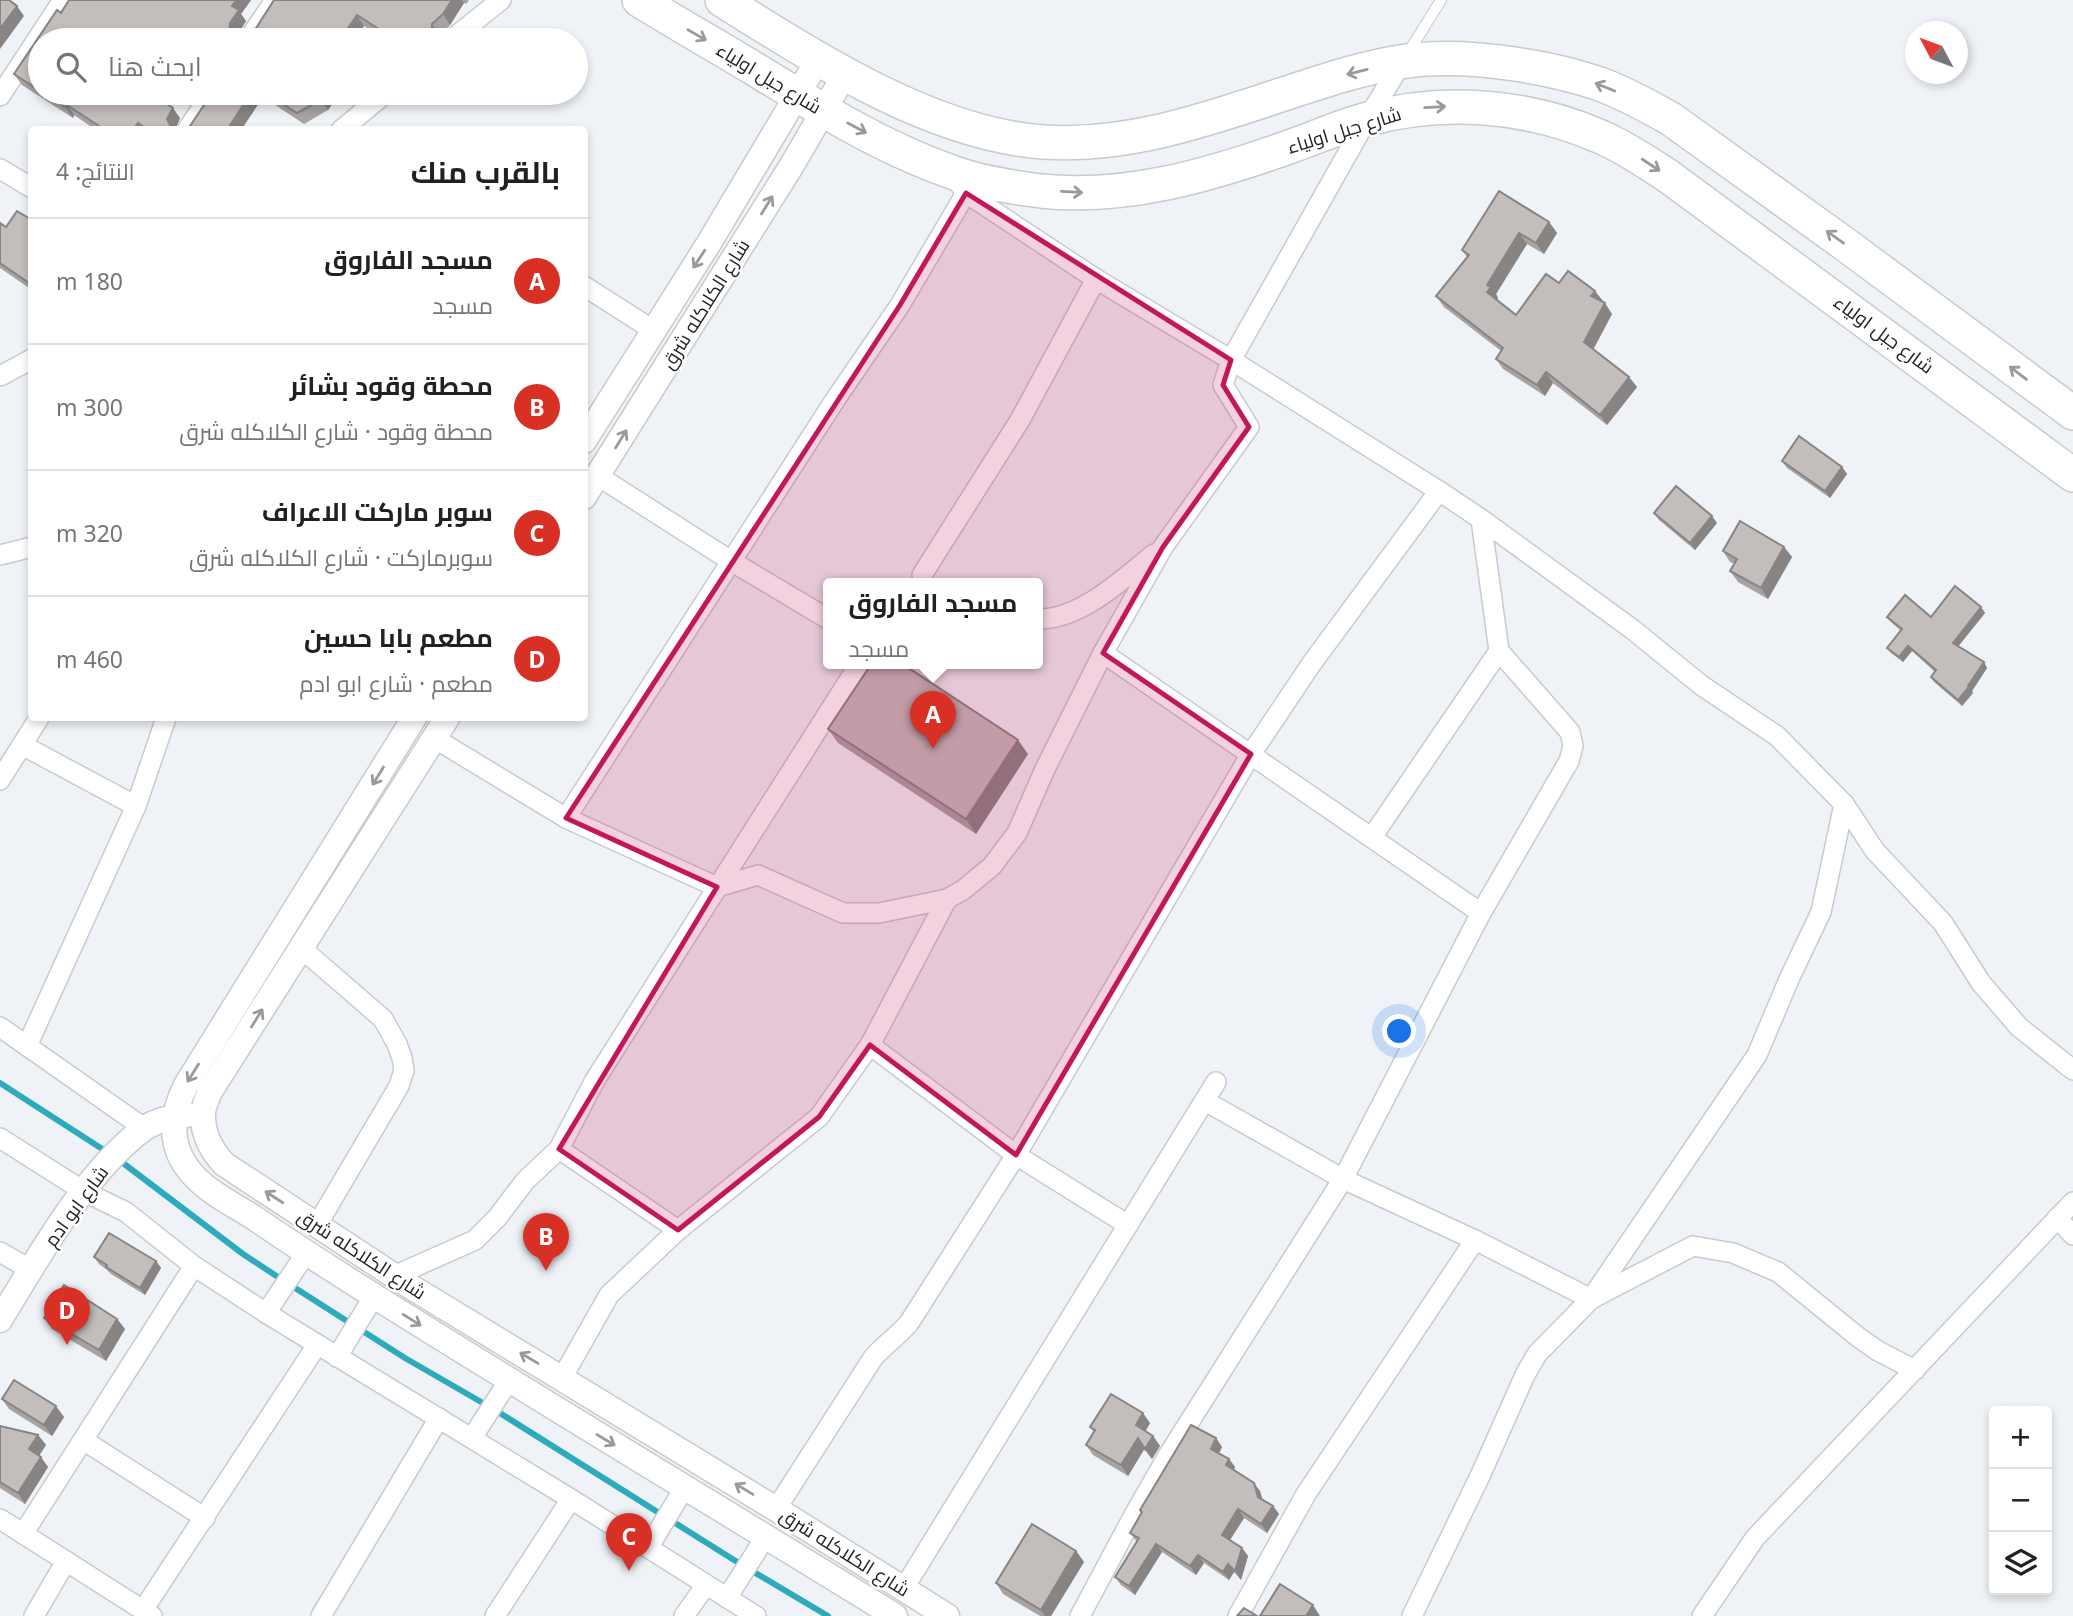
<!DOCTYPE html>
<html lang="ar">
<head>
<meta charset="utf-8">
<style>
  :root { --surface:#fff; --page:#f6f6f6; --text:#202124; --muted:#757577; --line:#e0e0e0; --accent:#d93025 }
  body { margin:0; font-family:"Noto Sans",Cairo,sans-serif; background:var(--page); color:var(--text); direction:rtl }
  .controls { position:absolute; right:21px; bottom:21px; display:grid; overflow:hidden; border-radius:7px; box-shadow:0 4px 10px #0003 }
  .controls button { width:63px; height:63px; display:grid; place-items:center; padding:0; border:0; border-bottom:2px solid var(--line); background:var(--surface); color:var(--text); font:35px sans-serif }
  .compass { position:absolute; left:1905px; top:21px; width:63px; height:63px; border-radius:50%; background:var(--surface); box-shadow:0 4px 10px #0003; rotate:311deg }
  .you { position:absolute; left:1400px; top:1032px; width:24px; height:24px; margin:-18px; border:5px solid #fff; border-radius:50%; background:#1a73e8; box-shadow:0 0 0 10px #1a73e833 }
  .badge { display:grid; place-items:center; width:46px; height:46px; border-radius:50%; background:var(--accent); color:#fff; font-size:23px; font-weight:700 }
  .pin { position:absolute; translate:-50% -58px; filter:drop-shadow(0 2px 4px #0008) }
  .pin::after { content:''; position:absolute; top:37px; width:24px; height:21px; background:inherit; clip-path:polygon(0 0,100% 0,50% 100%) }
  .popup { position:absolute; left:823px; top:578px; width:220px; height:91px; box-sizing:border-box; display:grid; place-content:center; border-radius:7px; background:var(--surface); filter:drop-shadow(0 2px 5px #0005); font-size:23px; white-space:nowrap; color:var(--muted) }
  .popup b { font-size:26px; color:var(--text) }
  .popup::after { content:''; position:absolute; left:50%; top:100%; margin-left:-14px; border:14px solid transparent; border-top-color:var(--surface) }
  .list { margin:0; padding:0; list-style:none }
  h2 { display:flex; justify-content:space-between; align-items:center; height:91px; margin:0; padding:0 28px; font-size:30px }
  h2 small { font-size:23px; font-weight:400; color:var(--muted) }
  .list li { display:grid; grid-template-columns:46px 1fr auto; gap:21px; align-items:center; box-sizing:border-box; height:126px; padding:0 28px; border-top:2px solid var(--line) }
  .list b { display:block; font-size:26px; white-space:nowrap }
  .list p { margin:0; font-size:23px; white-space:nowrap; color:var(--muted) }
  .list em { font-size:23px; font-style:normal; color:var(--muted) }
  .icon { flex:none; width:38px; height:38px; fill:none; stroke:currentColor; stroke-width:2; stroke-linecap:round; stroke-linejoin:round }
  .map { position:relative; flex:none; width:2073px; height:1616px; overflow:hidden; direction:ltr }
  .search { position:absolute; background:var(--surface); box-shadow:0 4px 10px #0003; left:28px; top:28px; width:560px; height:77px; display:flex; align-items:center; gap:18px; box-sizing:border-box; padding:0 24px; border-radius:38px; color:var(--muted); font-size:26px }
  .panel { position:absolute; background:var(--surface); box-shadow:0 4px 10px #0003; left:28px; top:126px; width:560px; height:595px; border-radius:7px; direction:rtl }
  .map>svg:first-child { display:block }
</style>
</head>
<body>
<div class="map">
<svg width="2073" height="1616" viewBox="0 0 2073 1616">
  <rect width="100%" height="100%" fill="#eff3f7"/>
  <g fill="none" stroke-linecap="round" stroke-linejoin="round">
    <g stroke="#2eaabd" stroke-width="6">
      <polyline points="0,1083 110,1154"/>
      <polyline points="119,1160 243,1254 281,1279 405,1358 495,1410 742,1565 828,1616"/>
    </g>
    <defs>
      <polyline id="service" points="1408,53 1441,0"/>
      <g id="minor">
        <polyline points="248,40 275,0"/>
        <polyline points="451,40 501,0"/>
        <polyline points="0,96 63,0"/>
        <polyline points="187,130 212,93"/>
        <polyline points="341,130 386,93"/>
        <polyline points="0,169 32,188"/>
        <polyline points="953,175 966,193 1096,279 1231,360 1439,491 1481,519 1632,629 1701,685 1777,736 1844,804 1875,851 1943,923 1981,983 2019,1027 2073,1070"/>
        <polyline points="584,286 653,330"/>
        <polyline points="0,376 32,359"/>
        <polyline points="598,476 731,561 828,619"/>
        <polyline points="0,555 32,547"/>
        <polyline points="922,575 1020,420 1096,279"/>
        <path d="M 1038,619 C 1080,620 1123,579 1154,554"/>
        <polyline points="1103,653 1481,913"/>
        <polyline points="434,738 566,818 717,887 758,875 843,913 879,913 947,899 963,890 992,866 1017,833 1045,769 1103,653 1163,547 1249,427 1223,385 1231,360 1367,119 1403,61"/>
        <polyline points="22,745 136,806"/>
        <polyline points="0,780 39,718"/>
        <polyline points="566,818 835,400 900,305 966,193"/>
        <polyline points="1372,837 1499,651 1481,519"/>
        <polyline points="301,948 383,1019 397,1044 402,1058 404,1070 399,1086 317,1225"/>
        <polyline points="0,1027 144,1128"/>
        <polyline points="870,1045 1016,1155 1128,1225"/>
        <polyline points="27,1046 136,806 166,718"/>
        <polyline points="1205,1101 1343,1179 1475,1240 1591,1299 1693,1246 1733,1253 1778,1272 1858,1337 1878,1351 1915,1370"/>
        <polyline points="0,1138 85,1192 126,1212 194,1266 266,1313 571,1499 756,1616"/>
        <polyline points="559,1149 678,1230"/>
        <polyline points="2057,1218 2073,1235"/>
        <polyline points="0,1252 31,1270"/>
        <polyline points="394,1276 475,1240 497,1218 525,1181 559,1149 595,1080 860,663"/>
        <polyline points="266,1313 306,1253"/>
        <polyline points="337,1357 374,1296"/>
        <polyline points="562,1378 609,1295 678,1230 819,1117 870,1045 947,899"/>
        <polyline points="472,1438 509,1380"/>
        <polyline points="83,1440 205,1518"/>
        <path d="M 776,1509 L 873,1358 C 884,1345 898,1336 909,1323 L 1016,1155 L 1251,754 L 1312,663 L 1439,491"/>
        <polyline points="0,1519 152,1616"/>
        <polyline points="23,1534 194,1266"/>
        <polyline points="648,1548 685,1487"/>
        <polyline points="904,1588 1216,1082"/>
        <polyline points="727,1598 766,1536"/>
        <polyline points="143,1610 317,1345"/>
        <polyline points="34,1616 66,1561"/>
        <polyline points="321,1616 439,1418"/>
        <polyline points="495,1616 571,1499"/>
        <polyline points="684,1616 706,1585"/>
        <polyline points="1080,1616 1134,1515 1169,1454 1343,1179 1481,913 1569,761 1573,746 1570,732 1499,651"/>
        <polyline points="1238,1616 1306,1494 1475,1240"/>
        <polyline points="1412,1616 1480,1476 1525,1375 1537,1354 1591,1299 1757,1055 1790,977 1821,912 1844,804"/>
        <polyline points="1702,1616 1755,1538 2073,1202"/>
      </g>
      <g id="tertiary">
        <polyline points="584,441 709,243 818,60"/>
        <polyline points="584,497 792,165 845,74"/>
        <path d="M 414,718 L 186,1085 C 170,1117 168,1149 195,1177 C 211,1194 236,1206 256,1219 C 304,1252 353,1283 403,1314 C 566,1416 731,1515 895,1616"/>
        <path d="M 447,718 L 209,1093 C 207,1100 202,1109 203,1116 C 203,1135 212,1151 224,1164 L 408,1285 L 776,1509 L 947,1616"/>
        <path d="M 0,1320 C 37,1259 85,1173 142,1130 C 154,1121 173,1116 187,1115"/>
      </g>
      <g id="trunk">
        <path d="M 639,0 C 676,23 715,45 753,68 C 815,106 879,146 949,171 C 977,182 1010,187 1041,191 C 1126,200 1210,175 1289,147 C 1315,138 1341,126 1368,119 C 1443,98 1529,105 1601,137 C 1625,147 1646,162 1668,176 L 2073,475"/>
        <path d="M 722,0 C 815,58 931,134 1043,142 C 1146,149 1243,105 1340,76 C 1368,68 1399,60 1428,59 C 1480,56 1550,67 1600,84 C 1624,93 1648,106 1671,119 L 1846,245 L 2073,413"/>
      </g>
    </defs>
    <use href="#service" stroke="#c7cbce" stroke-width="12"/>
    <use href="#minor" stroke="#c7cbce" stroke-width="22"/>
    <use href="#tertiary" stroke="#c7cbce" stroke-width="27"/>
    <use href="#trunk" stroke="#c7cbce" stroke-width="36"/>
    <use href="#service" stroke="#fff" stroke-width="10"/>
    <use href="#minor" stroke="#fff" stroke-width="19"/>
    <use href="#tertiary" stroke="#fff" stroke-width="24"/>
    <use href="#trunk" stroke="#fff" stroke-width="33"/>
  </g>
  <g fill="#a8a3a2">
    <polygon points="69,0 251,0 241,14 246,21 238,34 237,40 241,40 40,40 40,93 165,93 161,100 180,118 175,130 96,130 74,115 73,118 22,85 14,74"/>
    <polygon points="274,0 469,0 466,4 464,3 450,25 440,35 439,39 437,40 387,40 364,26 355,40 246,40 251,36"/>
    <polygon points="212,93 340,93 328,110 304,124 263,97 241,130 183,130 190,126"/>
    <polygon points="32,220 32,290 0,268 0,223 6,227"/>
    <polygon points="1549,222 1557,233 1544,254 1527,244 1496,294 1498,298 1497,300 1516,315 1559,283 1603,301 1602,302 1612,314 1593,349 1629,377 1637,387 1607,425 1553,383 1545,396 1503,369 1496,359 1501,351 1444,307 1436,296 1467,257 1462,250"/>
    <polygon points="1782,461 1842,467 1847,474 1830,498 1787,468"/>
    <polygon points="1654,513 1717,523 1695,550 1659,520"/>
    <polygon points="1784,547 1792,557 1768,599 1738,582 1730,571 1735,564 1730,562 1723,551"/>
    <polygon points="1981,607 1985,613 1958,646 1984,662 1987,668 1972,691 1973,693 1962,706 1934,682 1931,677 1935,672 1912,651 1903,662 1891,653 1887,648 1900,630 1891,622 1887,617 1931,617"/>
    <polygon points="828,729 1028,754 976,834 838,743"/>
    <polygon points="94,1257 156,1261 161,1268 145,1295 111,1274 106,1269 99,1264"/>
    <polygon points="44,1318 117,1319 125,1329 106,1361 52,1329"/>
    <polygon points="2,1399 64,1417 52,1436 9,1409"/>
    <polygon points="1150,1423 1145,1431 1153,1436 1160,1446 1152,1459 1144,1449 1128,1476 1093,1455 1086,1445 1094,1432 1090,1427"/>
    <polygon points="0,1426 38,1435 46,1445 39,1456 48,1467 25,1504 0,1488"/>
    <polygon points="1216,1438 1222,1447 1219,1453 1229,1459 1235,1467 1234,1470 1260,1491 1262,1499 1273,1506 1279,1514 1267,1533 1244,1518 1230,1540 1242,1548 1248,1556 1241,1580 1234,1572 1229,1580 1204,1563 1196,1575 1162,1552 1135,1595 1121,1585 1115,1577 1137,1542 1130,1533 1142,1512"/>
    <polygon points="1076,1551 1084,1562 1051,1616 1040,1616 1003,1594 996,1583"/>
  </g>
  <g fill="#888484">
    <polygon points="236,0 251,0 241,14 246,21 238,34 237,40 234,40 229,34 232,6"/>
    <polygon points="452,0 462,0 464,3 450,25 443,14"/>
    <polygon points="17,6 24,16 0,49 0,29"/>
    <polygon points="357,15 364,26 355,40 340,40"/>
    <polygon points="432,24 440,35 439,39 432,28"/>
    <polygon points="151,93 165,93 158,104"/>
    <polygon points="251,93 260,93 263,97 241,130 230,130 229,127"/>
    <polygon points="326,93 340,93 328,110 321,100"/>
    <polygon points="67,105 74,115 73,118 65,107"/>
    <polygon points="173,108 180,118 175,130 172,130 167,119"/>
    <polygon points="138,123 143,130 133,130"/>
    <polygon points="1549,222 1557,233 1544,254 1536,243"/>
    <polygon points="1519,233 1527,244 1496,294 1498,298 1495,303 1487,292 1487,285"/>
    <polygon points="1595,291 1603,301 1599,307 1591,296"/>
    <polygon points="1605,303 1612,314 1592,352 1584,342"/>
    <polygon points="1546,372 1553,383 1545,396 1537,385"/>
    <polygon points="1629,377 1637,387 1607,425 1600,415"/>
    <polygon points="1842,467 1847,474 1830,498 1825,491"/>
    <polygon points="1712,516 1717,523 1695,550 1690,543"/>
    <polygon points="1784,547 1792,557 1768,599 1761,588"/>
    <polygon points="1981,607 1985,613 1957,648 1953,643"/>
    <polygon points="1908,646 1912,651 1903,662 1899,657"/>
    <polygon points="1984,662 1987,668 1972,691 1973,693 1962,706 1958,700"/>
    <polygon points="1018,740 1028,754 976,834 966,819"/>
    <polygon points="156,1261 161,1268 145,1295 140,1288"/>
    <polygon points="117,1319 125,1329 106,1361 99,1350"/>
    <polygon points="56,1406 64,1417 52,1436 44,1425"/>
    <polygon points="1143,1413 1150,1423 1143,1436 1136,1425"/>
    <polygon points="38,1435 46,1445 36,1460 29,1449"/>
    <polygon points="1153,1436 1160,1446 1152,1459 1145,1449"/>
    <polygon points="1138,1438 1145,1448 1128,1476 1121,1465"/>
    <polygon points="1216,1438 1222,1447 1217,1457 1211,1449"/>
    <polygon points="41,1457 48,1467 25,1504 18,1493"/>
    <polygon points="1229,1459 1235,1467 1232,1473 1226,1465"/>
    <polygon points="1254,1483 1260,1491 1264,1505 1258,1497"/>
    <polygon points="1273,1506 1279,1514 1267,1533 1261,1524"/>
    <polygon points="1238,1509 1244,1518 1228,1543 1222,1535"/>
    <polygon points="1156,1544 1162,1552 1135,1595 1129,1586"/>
    <polygon points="1242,1548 1248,1556 1241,1580 1235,1571"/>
    <polygon points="1076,1551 1084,1562 1051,1616 1045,1616 1041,1610"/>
    <polygon points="1198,1555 1204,1563 1196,1575 1190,1566"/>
    <polygon points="1228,1564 1234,1572 1229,1580 1223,1572"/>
    <polygon points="1313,1605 1320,1616 1306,1616"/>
  </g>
  <g fill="#c3bdbc" stroke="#888484" stroke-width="2">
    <polygon points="0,0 9,0 17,6 0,29"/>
    <polygon points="69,0 236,0 232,6 239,10 230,23 229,34 234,40 241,40 194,40 188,36 185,40 40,40 40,91 14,74 57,10 61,13"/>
    <polygon points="274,0 452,0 443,14 432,24 432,28 413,40 396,40 357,15 340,40 246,40 251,36"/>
    <polygon points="43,93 151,93 173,108 167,119 172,129 173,130 148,130 138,123 133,130 105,130 67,105 65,107"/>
    <polygon points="212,93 251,93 229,127 233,130 183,130 190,126"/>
    <polygon points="266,93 326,93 321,100 297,113"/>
    <polygon points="1499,191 1549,222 1536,243 1519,233 1487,285 1491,287 1487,292 1516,315 1546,274 1559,283 1568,271 1595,291 1591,296 1605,303 1584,342 1629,377 1600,415 1546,372 1537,385 1496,359 1503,348 1436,296 1469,255 1462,250"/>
    <polygon points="17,211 32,220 32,285 0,263 0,223 6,227"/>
    <polygon points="1799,436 1842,467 1825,491 1782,461"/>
    <polygon points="1676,486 1712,516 1690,543 1654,513"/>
    <polygon points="1740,521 1784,547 1761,588 1730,571 1737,559 1723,551"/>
    <polygon points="1955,586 1981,607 1953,643 1984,662 1968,686 1969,687 1958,700 1931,677 1936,670 1908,646 1899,657 1887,648 1902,629 1887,617 1905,595 1931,617"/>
    <polygon points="872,663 901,663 1018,740 966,819 828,729"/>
    <polygon points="109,1233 156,1261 140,1288 106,1267 107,1265 94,1257"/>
    <polygon points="64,1285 117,1319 99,1350 44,1318"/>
    <polygon points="14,1380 56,1406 44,1425 2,1399"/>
    <polygon points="1111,1394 1143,1413 1136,1425 1153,1436 1145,1449 1138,1438 1121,1465 1086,1445 1095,1430 1090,1427"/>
    <polygon points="1191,1425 1216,1438 1211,1449 1229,1459 1226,1465 1254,1483 1258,1497 1273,1506 1261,1524 1238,1509 1222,1535 1242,1548 1235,1571 1228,1564 1223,1572 1198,1555 1190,1566 1156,1544 1129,1586 1115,1577 1139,1538 1130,1533 1142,1512 1140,1510"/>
    <polygon points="0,1426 38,1435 29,1449 41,1457 18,1493 0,1482"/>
    <polygon points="1032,1524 1076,1551 1041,1610 996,1583"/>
    <polygon points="1280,1584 1313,1605 1306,1616 1260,1616"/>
    <polygon points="1244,1608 1257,1616 1237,1616"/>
  </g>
  <defs><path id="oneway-shaft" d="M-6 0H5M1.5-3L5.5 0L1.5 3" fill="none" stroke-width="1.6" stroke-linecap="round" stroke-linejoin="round" transform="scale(1.75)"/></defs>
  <g stroke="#999a9a">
    <use href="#oneway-shaft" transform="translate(697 35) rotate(30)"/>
    <use href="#oneway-shaft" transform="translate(1357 72) rotate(166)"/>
    <use href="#oneway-shaft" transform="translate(1605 87) rotate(-158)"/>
    <use href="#oneway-shaft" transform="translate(1435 107) rotate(-3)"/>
    <use href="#oneway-shaft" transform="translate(857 128) rotate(28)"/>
    <use href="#oneway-shaft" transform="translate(1651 165) rotate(33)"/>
    <use href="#oneway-shaft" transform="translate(1072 192) rotate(3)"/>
    <use href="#oneway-shaft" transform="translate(767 205) rotate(-58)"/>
    <use href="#oneway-shaft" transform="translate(1835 237) rotate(-144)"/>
    <use href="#oneway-shaft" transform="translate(699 259) rotate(123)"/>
    <use href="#oneway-shaft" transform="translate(2018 373) rotate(-143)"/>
    <use href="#oneway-shaft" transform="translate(621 439) rotate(-58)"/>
    <use href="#oneway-shaft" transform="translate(378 776) rotate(122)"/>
    <use href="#oneway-shaft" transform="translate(257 1018) rotate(-58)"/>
    <use href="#oneway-shaft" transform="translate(193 1073) rotate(122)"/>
    <use href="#oneway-shaft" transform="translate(274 1197) rotate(-147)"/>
    <use href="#oneway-shaft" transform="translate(412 1320) rotate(32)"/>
    <use href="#oneway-shaft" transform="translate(529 1358) rotate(-149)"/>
    <use href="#oneway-shaft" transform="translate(606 1440) rotate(31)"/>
    <use href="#oneway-shaft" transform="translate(744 1489) rotate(-149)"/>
  </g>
  <path fill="#c2185b" fill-opacity="0.2" stroke="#c2185b" stroke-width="5" stroke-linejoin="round" d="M 966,193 L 1231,360 L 1223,385 L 1249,427 L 1163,547 L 1103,653 L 1251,754 L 1016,1155 L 870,1045 L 819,1117 L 678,1230 L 559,1149 L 717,887 L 566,818 L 900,305 Z"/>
  <g text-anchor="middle" stroke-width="5" stroke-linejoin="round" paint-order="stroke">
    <g font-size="19" fill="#1c1e1f" stroke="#fff">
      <text transform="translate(769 78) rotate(31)" y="7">شارع جبل اولياء</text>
      <text transform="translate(1344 130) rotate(-17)" y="7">شارع جبل اولياء</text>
      <text transform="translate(705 304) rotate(-58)" y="7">شارع الكلاكله شرق</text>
      <text transform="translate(1884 334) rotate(36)" y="7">شارع جبل اولياء</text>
      <text transform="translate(76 1206) rotate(-54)" y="7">شارع ابو ادم</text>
      <text transform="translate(362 1254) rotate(33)" y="7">شارع الكلاكله شرق</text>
      <text transform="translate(845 1552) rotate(32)" y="7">شارع الكلاكله شرق</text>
    </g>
  </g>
</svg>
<div class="controls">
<button>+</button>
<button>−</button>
<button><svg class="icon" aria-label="layers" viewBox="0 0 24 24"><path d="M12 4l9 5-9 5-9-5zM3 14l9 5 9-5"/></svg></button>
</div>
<svg class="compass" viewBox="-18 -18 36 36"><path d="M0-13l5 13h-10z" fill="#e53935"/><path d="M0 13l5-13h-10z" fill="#757577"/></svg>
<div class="you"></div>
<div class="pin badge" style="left:933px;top:749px">A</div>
<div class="popup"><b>مسجد الفاروق</b>مسجد</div>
<div class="pin badge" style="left:546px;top:1271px">B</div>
<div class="pin badge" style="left:629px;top:1571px">C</div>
<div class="pin badge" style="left:67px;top:1345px">D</div>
<div class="search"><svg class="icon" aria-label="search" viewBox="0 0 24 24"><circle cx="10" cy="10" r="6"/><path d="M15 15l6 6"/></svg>ابحث هنا</div>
<section class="panel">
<h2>بالقرب منك<small>النتائج: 4</small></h2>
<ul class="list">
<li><span class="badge">A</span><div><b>مسجد الفاروق</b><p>مسجد</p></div><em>180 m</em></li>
<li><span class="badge">B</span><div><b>محطة وقود بشائر</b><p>محطة وقود · شارع الكلاكله شرق</p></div><em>300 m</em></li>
<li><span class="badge">C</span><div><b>سوبر ماركت الاعراف</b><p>سوبرماركت · شارع الكلاكله شرق</p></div><em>320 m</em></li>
<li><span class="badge">D</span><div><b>مطعم بابا حسين</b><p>مطعم · شارع ابو ادم</p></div><em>460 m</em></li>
</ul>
</section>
</div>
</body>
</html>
